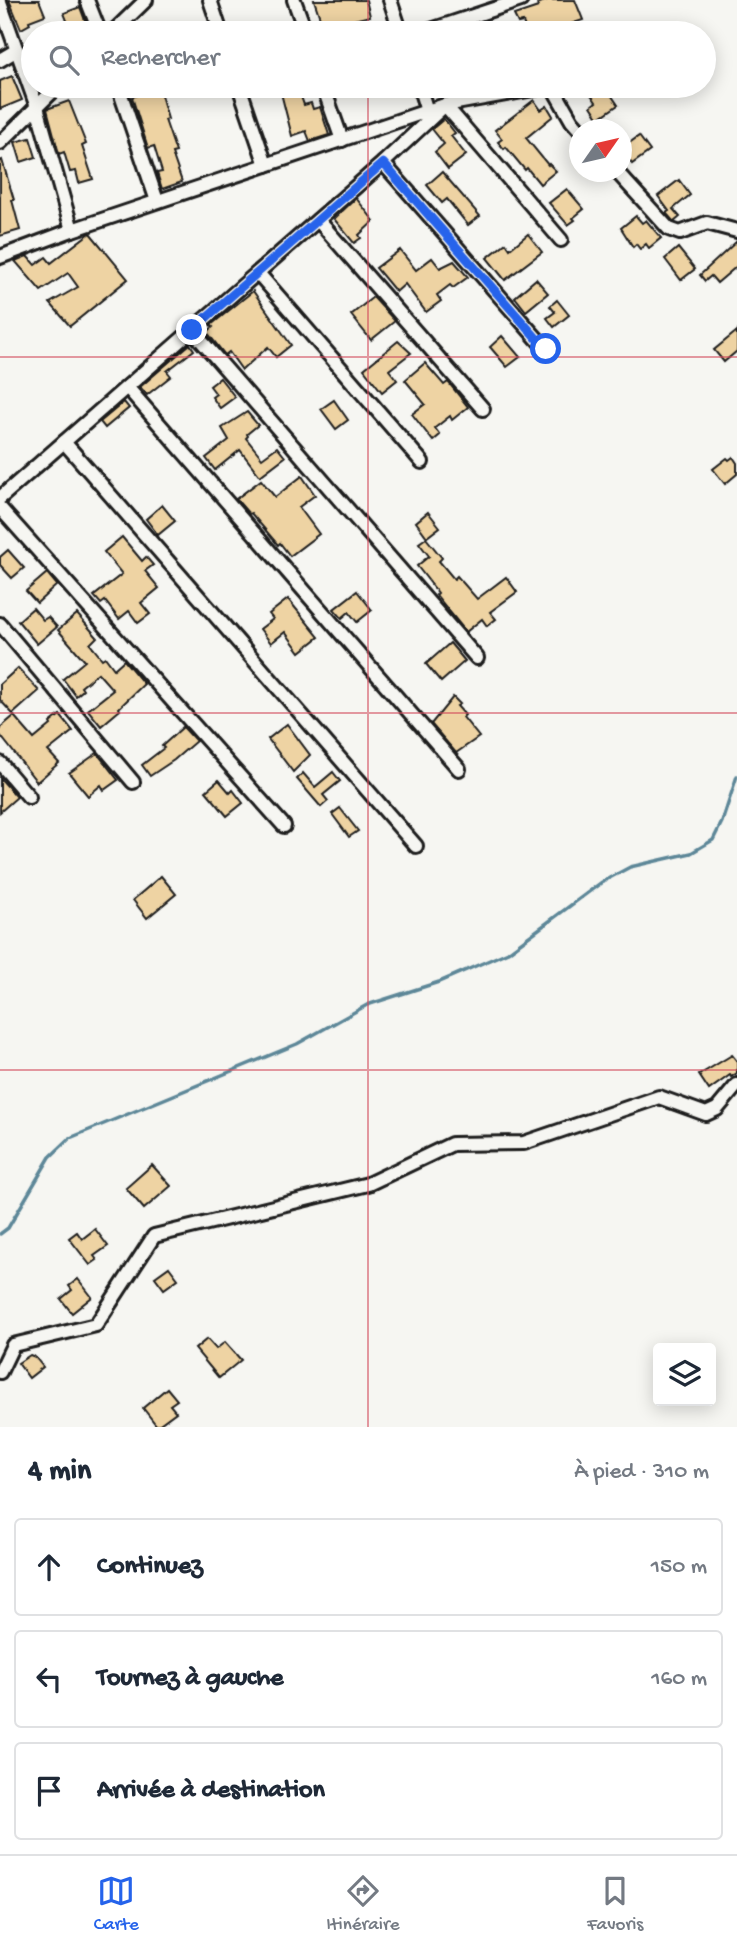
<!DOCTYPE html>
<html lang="fr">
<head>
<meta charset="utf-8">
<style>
  :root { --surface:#fff; --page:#f2f2f3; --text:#1f2937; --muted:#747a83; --line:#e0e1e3; --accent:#2563eb }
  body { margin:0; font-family:"Gochi Hand",sans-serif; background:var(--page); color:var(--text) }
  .controls { position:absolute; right:21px; bottom:21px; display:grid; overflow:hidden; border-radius:7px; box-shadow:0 4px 18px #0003 }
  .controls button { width:63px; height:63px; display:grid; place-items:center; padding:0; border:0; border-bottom:2px solid var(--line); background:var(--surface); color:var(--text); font:35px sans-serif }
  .compass { position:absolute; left:569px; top:119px; width:63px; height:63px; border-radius:50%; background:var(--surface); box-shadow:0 4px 18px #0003; rotate:56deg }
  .stop { position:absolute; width:21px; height:21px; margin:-16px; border:5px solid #2563eb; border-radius:50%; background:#fff }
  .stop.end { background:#2563eb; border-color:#fff; box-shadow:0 2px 7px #0008 }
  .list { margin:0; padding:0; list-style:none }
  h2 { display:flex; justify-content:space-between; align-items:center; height:91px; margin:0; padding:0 28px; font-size:30px }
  h2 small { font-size:23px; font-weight:400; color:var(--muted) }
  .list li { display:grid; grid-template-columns:46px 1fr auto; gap:21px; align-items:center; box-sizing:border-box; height:98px; margin:0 14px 14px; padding:0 14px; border:2px solid var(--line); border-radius:7px }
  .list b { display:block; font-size:26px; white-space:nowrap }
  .list em { font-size:23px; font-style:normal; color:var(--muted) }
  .icon { flex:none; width:38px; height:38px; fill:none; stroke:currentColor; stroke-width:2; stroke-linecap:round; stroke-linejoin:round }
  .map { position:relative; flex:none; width:737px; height:1427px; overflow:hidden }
  .search { position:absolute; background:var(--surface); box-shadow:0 4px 18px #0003; left:21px; right:21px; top:21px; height:77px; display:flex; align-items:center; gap:18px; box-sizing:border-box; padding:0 24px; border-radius:38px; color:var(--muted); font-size:26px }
  .sheet { height:427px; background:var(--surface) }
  nav { display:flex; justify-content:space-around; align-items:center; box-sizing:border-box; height:98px; border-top:2px solid var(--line); background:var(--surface); font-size:19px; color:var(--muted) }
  nav a { display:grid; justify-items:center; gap:4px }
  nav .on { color:var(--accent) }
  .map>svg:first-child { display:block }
</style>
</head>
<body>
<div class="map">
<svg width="737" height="1427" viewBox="0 0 737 1427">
  <rect width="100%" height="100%" fill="#f6f6f2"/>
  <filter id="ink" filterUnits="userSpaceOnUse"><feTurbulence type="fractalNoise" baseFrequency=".0143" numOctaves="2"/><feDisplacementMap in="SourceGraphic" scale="14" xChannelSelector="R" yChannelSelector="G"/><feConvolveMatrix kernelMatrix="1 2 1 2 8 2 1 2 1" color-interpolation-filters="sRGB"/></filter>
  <g filter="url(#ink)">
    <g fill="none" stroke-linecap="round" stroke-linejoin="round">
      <polyline stroke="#5d8798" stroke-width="3.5" points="0,1234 8,1228 50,1157 70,1138 297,1044 367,1005 439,982 508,952 602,882 630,867 691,853 713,840 722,822 737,776"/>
    </g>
    <g fill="#eed3a3" stroke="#1c1c1c" stroke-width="2">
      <polygon points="9,0 39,0 45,15 29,21 30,24 21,29"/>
      <polygon points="314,0 366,0 370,16 346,22 349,33 325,33"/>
      <polygon points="547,0 575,0 583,20 553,30 554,33 544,33 543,30 527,33 523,22 518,23 514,15 538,7 537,4"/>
      <polygon points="80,7 89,31 72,33 64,13"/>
      <polygon points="12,76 22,100 0,109 0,81"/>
      <polygon points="585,86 605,86 618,105 599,118 591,106 596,102"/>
      <polygon points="159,88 168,119 165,120 176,152 172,153 182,182 162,189 157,173 162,172 154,146 148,148 132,97"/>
      <polygon points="298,88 304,105 311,103 313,109 320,107 329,135 310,141 306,131 292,136 281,93"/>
      <polygon points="534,100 541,110 547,106 553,116 526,138 548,165 549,164 556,171 540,184 527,168 525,170 506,147 504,149 498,142 502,139 495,130"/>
      <polygon points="69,101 86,144 82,146 93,179 79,183 76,171 70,172 64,152 59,154 47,109"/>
      <polygon points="444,119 455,133 451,136 466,155 448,169 435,152 444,144 432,129"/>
      <polygon points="639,136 650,151 632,164 621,149"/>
      <polygon points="30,138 36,157 21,162 15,142"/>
      <polygon points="2,160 14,200 12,200 20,230 0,236 0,161"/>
      <polygon points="442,172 480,216 468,225 447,199 442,203 427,185"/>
      <polygon points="679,180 690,195 673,209 680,217 674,222 666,213 669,211 658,196"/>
      <polygon points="567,189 584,209 573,218 575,220 568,225 549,203"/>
      <polygon points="356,198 374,221 359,235 361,238 354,243 334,219"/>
      <polygon points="636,216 642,223 646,220 661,238 649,248 646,244 640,249 636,244 633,247 621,228"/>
      <polygon points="90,233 128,279 70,326 50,303 78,287 68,273 41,291 15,261 27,256 35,265 46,257 51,263"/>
      <polygon points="528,234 542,252 505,280 487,258 506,243 510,249"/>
      <polygon points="737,241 737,266 717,283 711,276 705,281 700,275"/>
      <polygon points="678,248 695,269 681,280 665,259"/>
      <polygon points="400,250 416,270 432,258 440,268 454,261 468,277 453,288 450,285 437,295 441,301 426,312 405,284 396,292 376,268"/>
      <polygon points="536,279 548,293 526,311 515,297"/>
      <polygon points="253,291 291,345 276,357 268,347 242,370 229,352 225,355 207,332 213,327 211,325"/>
      <polygon points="373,297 395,321 371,340 351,315"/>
      <polygon points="557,300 569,315 554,327 547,318 555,312 550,306"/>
      <polygon points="737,331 737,351 724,362 714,350"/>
      <polygon points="502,336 520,357 507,367 490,347"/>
      <polygon points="398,341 411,353 389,370 397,380 382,392 364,369"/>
      <polygon points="190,344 194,350 167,371 171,376 147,395 140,387"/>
      <polygon points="425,363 444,385 448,382 468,407 452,420 450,416 435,428 440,435 433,441 412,414 425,404 405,380"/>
      <polygon points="220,378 235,397 220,408 212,397 216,394 210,386"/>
      <polygon points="334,400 348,420 336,429 321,409"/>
      <polygon points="124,402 129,408 105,428 100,422"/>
      <polygon points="247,412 258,425 247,434 248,436 246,438 262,458 277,447 285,457 260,476 240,450 215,470 206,458 229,440 222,428"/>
      <polygon points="733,457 737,463 737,474 725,484 713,469 727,458 729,460"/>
      <polygon points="302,476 315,495 299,507 319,534 290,556 280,543 278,545 251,513 249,514 236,499 261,480 275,497"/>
      <polygon points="162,505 175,521 158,535 146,519"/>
      <polygon points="428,512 440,527 427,537 416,522"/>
      <polygon points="122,537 142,561 146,557 153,565 145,571 159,588 141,603 150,614 138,623 129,611 119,619 105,601 101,604 94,596 122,574 104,552"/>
      <polygon points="426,538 442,558 439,561 454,579 457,576 477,599 506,577 517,592 490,612 496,619 487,626 482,619 466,632 436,595 438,593 417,566 429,556 419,543"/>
      <polygon points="8,550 24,568 12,578 0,565 0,557"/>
      <polygon points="47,573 57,585 37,603 26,591"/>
      <polygon points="357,591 372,610 357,622 349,612 342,618 334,609"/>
      <polygon points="288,599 319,637 300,652 285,632 271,643 260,629 273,619 269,614"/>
      <polygon points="33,608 43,620 48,617 57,627 37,644 18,621"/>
      <polygon points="77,614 97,637 90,644 102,659 105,657 114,669 124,660 144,684 119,708 120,710 101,726 88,710 113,690 98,673 81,687 83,690 76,696 63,679 85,661 58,630"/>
      <polygon points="450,643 465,661 441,682 426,664"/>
      <polygon points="18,668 39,691 13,714 0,700 0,684"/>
      <polygon points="453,697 460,704 457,706 465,715 463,717 479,737 456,753 431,724"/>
      <polygon points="60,715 73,731 48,751 59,763 37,782 0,735 0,728 14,716 34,739 51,725 50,723"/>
      <polygon points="287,724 310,755 293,772 268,739"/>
      <polygon points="183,727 196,741 174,760 150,776 142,765 164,748 162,746"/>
      <polygon points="97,753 118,780 104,790 101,785 88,796 69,773"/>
      <polygon points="333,772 340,781 323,795 328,801 321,807 297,779 303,773 315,787"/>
      <polygon points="0,778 17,797 0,812"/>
      <polygon points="219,780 230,793 233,790 243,803 227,816 206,791"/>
      <polygon points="340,808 358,831 349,837 332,814"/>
      <polygon points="161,876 176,894 147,918 133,900"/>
      <polygon points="732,1055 737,1061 737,1073 731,1077 730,1075 709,1090 699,1075"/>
      <polygon points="152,1165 171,1186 144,1209 126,1188"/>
      <polygon points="95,1229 108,1246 94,1256 97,1260 90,1265 69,1238 77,1232 82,1239"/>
      <polygon points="169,1267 178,1279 164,1289 155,1277"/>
      <polygon points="78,1279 92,1297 72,1313 61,1299 72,1290 69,1286"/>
      <polygon points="207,1339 216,1349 225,1342 241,1360 219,1378 195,1349"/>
      <polygon points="30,1355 35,1357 43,1367 29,1378 18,1363"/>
      <polygon points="167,1388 177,1400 170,1405 176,1412 157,1426 143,1408"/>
    </g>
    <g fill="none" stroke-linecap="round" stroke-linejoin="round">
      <defs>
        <g id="minor">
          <polyline points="87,0 100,33"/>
          <polyline points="210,0 221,33"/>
          <polyline points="294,0 306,33"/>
          <polyline points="390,0 401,33"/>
          <polyline points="0,3 37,107 72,230"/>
          <polyline points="112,33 146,0"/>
          <polyline points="422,33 521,0"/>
          <polyline points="0,60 17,50"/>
          <polyline points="118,86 157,201"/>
          <polyline points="239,86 266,165"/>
          <polyline points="323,86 342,140"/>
          <polyline points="419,86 427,111"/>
          <polyline points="552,86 572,121 580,130"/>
          <polyline points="445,105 561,240"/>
          <polyline points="0,143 58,86"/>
          <polyline points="383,163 546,349"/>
          <polyline points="617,172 669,229 680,233 707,223 737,231"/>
          <polyline points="318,220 483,409"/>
          <polyline points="0,257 72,230 445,105 550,86"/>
          <polyline points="258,273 422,462"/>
          <polyline points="192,330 477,658"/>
          <polyline points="127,387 459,769"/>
          <polyline points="64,442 416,846"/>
          <polyline points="0,498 383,163 445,105"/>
          <polyline points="0,508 284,826"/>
          <polyline points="0,624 133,782"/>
          <polyline points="0,763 29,797"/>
          <polyline points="0,1372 13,1345 96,1325 154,1236 368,1184 452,1144 524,1143 659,1097 706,1114 717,1109 737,1085"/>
        </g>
      </defs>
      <use href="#minor" stroke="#1c1c1c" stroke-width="18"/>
      <use href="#minor" stroke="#f6f6f2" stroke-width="12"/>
    </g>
  </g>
  <g fill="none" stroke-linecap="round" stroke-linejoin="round" filter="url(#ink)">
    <polyline stroke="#2563eb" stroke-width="9" points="192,330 383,163 546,349"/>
  </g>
  <path fill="none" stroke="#d1495b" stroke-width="2" stroke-opacity="0.55" d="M 368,0 L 368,33M 368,86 L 368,1427M 0,357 L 737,357M 0,713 L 737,713M 0,1070 L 737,1070"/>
</svg>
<div class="controls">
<button><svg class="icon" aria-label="layers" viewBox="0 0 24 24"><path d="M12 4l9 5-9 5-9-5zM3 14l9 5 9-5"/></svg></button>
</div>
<svg class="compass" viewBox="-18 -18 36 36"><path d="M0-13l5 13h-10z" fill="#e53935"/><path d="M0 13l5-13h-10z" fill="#747a83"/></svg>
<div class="stop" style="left:546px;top:349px"></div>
<div class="stop end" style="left:192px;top:330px"></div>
<div class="search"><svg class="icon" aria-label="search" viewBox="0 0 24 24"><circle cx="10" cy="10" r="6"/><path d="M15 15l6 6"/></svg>Rechercher</div>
</div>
<section class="sheet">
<h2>4 min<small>À pied · 310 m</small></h2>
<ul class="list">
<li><svg class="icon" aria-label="ahead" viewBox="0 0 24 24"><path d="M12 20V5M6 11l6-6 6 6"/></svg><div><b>Continuez</b></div><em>150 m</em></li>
<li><svg class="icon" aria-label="left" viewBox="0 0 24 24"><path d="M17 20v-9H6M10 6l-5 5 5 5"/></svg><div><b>Tournez à gauche</b></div><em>160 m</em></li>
<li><svg class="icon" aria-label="arrive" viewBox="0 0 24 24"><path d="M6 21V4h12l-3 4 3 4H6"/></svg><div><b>Arrivée à destination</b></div></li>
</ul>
</section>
<nav>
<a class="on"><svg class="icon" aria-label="map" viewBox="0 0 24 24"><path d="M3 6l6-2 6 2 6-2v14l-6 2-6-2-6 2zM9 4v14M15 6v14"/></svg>Carte</a>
<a><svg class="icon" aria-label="directions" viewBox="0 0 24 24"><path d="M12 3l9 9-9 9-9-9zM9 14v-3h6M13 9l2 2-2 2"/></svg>Itinéraire</a>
<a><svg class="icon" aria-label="saved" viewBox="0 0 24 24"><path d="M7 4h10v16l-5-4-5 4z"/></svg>Favoris</a>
</nav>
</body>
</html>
